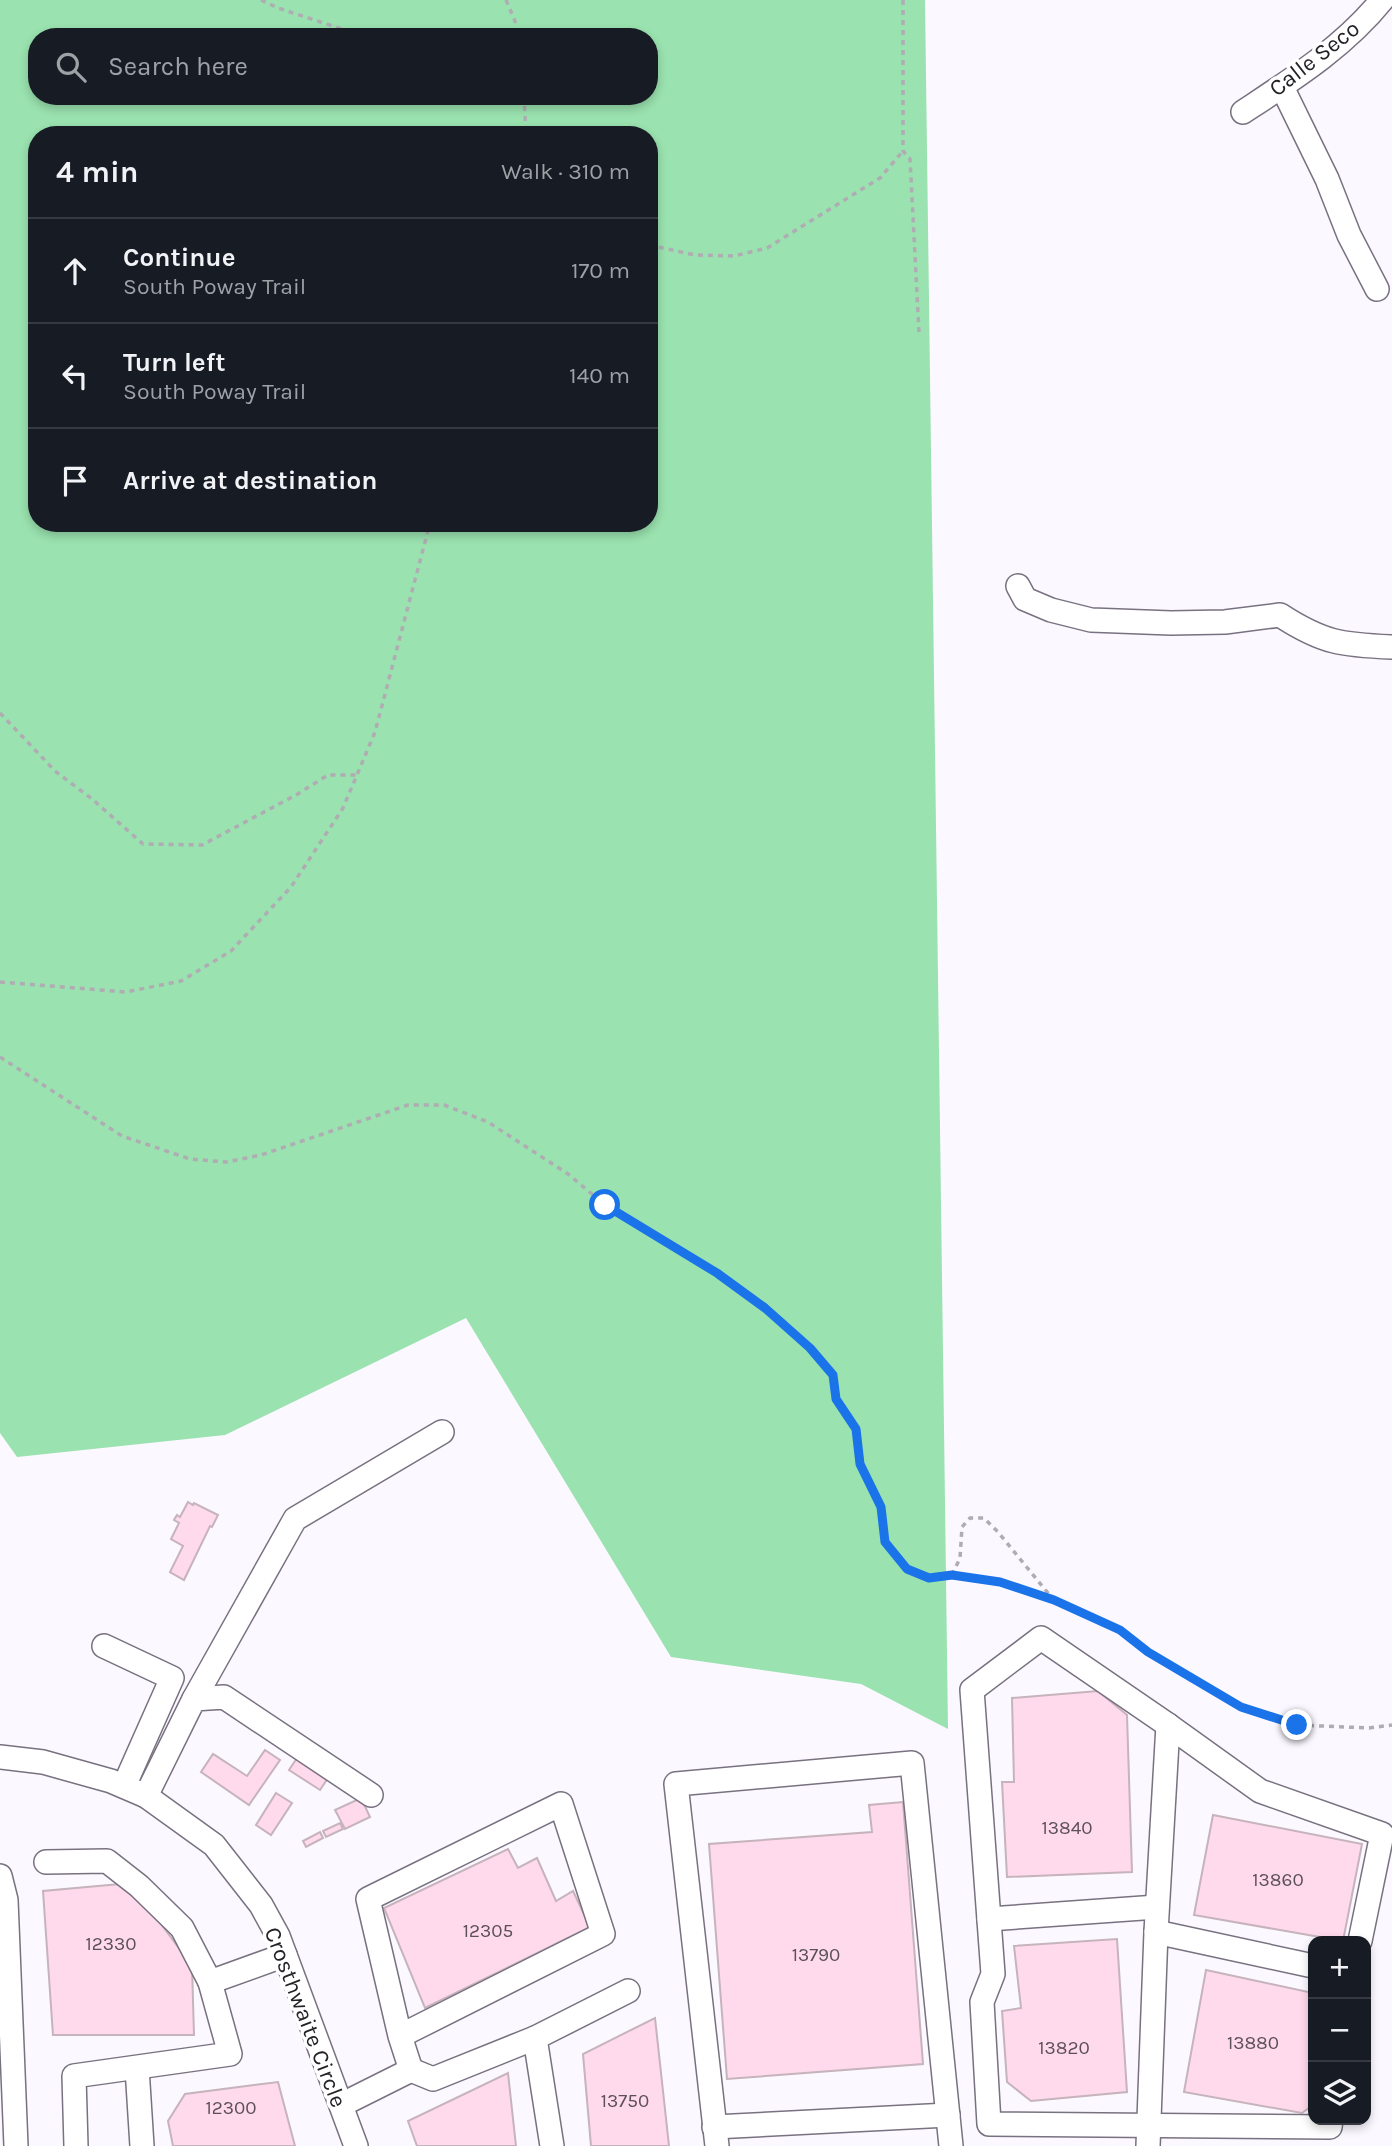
<!DOCTYPE html>
<html lang="en">
<head>
<meta charset="utf-8">
<style>
  :root { --surface:#171b24; --page:#242831; --text:#f1f3f6; --muted:#9ea1a6; --line:#363941 }
  body { margin:0; font-family:Karla,sans-serif; background:var(--page); color:var(--text) }
  .controls { position:absolute; right:21px; bottom:21px; display:grid; overflow:hidden; border-radius:14px; box-shadow:0 4px 10px #0003 }
  .controls button { width:63px; height:63px; display:grid; place-items:center; padding:0; border:0; border-bottom:2px solid var(--line); background:var(--surface); color:var(--text); font:35px sans-serif }
  .stop { position:absolute; width:21px; height:21px; margin:-16px; border:5px solid #1a73e8; border-radius:50%; background:#fff }
  .stop.end { background:#1a73e8; border-color:#fff; box-shadow:0 2px 7px #0008 }
  .list { margin:0; padding:0; list-style:none }
  h2 { display:flex; justify-content:space-between; align-items:center; height:91px; margin:0; padding:0 28px; font-size:30px }
  h2 small { font-size:23px; font-weight:400; color:var(--muted) }
  .list li { display:grid; grid-template-columns:46px 1fr auto; gap:21px; align-items:center; box-sizing:border-box; height:105px; padding:0 28px; border-top:2px solid var(--line) }
  .list b { display:block; font-size:26px; white-space:nowrap }
  .list p { margin:0; font-size:23px; white-space:nowrap; color:var(--muted) }
  .list em { font-size:23px; font-style:normal; color:var(--muted) }
  .icon { flex:none; width:38px; height:38px; fill:none; stroke:currentColor; stroke-width:2; stroke-linecap:round; stroke-linejoin:round }
  .map { position:relative; flex:none; width:1392px; height:2146px; overflow:hidden }
  .search { position:absolute; background:var(--surface); box-shadow:0 4px 10px #0003; left:28px; top:28px; width:630px; height:77px; display:flex; align-items:center; gap:18px; box-sizing:border-box; padding:0 24px; border-radius:28px; color:var(--muted); font-size:26px }
  .panel { position:absolute; background:var(--surface); box-shadow:0 4px 10px #0003; left:28px; top:126px; width:630px; height:406px; border-radius:28px }
  .map>svg:first-child { display:block }
</style>
</head>
<body>
<div class="map">
<svg width="1392" height="2146" viewBox="0 0 1392 2146">
  <rect width="100%" height="100%" fill="#fbf8ff"/>
  <path fill="#9ae2af" fill-rule="evenodd" d="M 0,0 L 925,0 L 948,1729 L 861,1684 L 671,1657 L 466,1318 L 225,1435 L 17,1457 L 0,1433 ZM 37,37 L 649,37 L 649,96 L 37,96 ZM 37,135 L 649,135 L 649,523 L 37,523 Z"/>
  <g fill="#ffdaec" stroke="#c6b3bc" stroke-width="2">
    <polygon points="188,1502 193,1505 194,1503 218,1515 212,1527 210,1526 184,1580 170,1572 183,1546 171,1539 179,1523 174,1520 177,1515 180,1517"/>
    <polygon points="1098,1691 1127,1715 1132,1872 1007,1877 1002,1782 1014,1782 1012,1698"/>
    <polygon points="265,1750 280,1760 249,1805 201,1772 213,1754 247,1776"/>
    <polygon points="299,1755 330,1775 320,1790 289,1770"/>
    <polygon points="276,1793 292,1803 271,1835 256,1825"/>
    <polygon points="361,1798 370,1817 345,1829 335,1810"/>
    <polygon points="903,1802 923,2064 727,2079 709,1844 872,1832 869,1805"/>
    <polygon points="1213,1815 1362,1844 1343,1941 1194,1915"/>
    <polygon points="340,1823 343,1829 326,1837 323,1831"/>
    <polygon points="320,1832 323,1838 306,1847 303,1841"/>
    <polygon points="508,1849 518,1868 537,1858 556,1901 573,1891 590,1927 425,2008 384,1908"/>
    <polygon points="120,1884 158,1920 192,1966 194,2035 53,2035 43,1891"/>
    <polygon points="1117,1939 1127,2092 1031,2101 1007,2082 1002,2011 1021,2008 1014,1946"/>
    <polygon points="1206,1970 1313,1993 1313,2105 1302,2113 1184,2092"/>
    <polygon points="655,2018 669,2146 591,2146 583,2054"/>
    <polygon points="508,2073 516,2146 417,2146 408,2121"/>
    <polygon points="278,2082 295,2146 173,2146 168,2121 185,2094"/>
  </g>
  <g fill="none" stroke-linecap="round" stroke-linejoin="round">
    <defs>
      <g id="minor">
        <polyline points="1282,87 1327,179 1349,235 1377,289"/>
        <path d="M 1243,112 C 1293,79 1344,47 1382,0"/>
        <path d="M 1018,586 L 1025,599 L 1051,610 L 1091,620 L 1171,623 L 1225,622 L 1280,615 C 1323,643 1342,645 1392,647"/>
        <polyline points="104,1646 172,1678 124,1786"/>
        <polyline points="194,1699 295,1519 442,1432"/>
        <polyline points="0,1757 43,1762 111,1781 146,1796 214,1845 261,1905 278,1936 356,2146"/>
        <polyline points="146,1796 194,1699 224,1697 371,1795"/>
        <polyline points="46,1862 107,1861 139,1886 182,1928 210,1982 285,1955"/>
        <polyline points="0,1876 6,1900 16,2146"/>
        <polyline points="989,1919 1157,1907"/>
        <polyline points="1156,1932 1168,1725"/>
        <polyline points="137,2068 142,2146"/>
        <polyline points="411,2070 433,2079 535,2038"/>
        <polyline points="341,2105 411,2070 400,2036 368,1899 561,1804 603,1934 400,2036"/>
        <polyline points="1331,2120 1330,2127 989,2124 982,2002 993,1974 972,1690 1041,1638 1168,1725 1260,1791 1382,1834 1360,1941"/>
        <polyline points="714,2127 948,2115"/>
        <polyline points="76,2146 74,2076 230,2054 210,1982"/>
        <polyline points="552,2146 535,2038 628,1991"/>
        <polyline points="717,2146 676,1784 912,1763 951,2146"/>
        <polyline points="1148,2146 1156,1932 1313,1966"/>
      </g>
    </defs>
    <use href="#minor" stroke="#787180" stroke-width="26"/>
    <g stroke="#afacb3" stroke-width="3.5" stroke-dasharray="5 5" stroke-linecap="butt">
      <polyline points="261,0 278,8 366,37"/>
      <polyline points="506,0 515,21 517,37"/>
      <polyline points="903,0 903,151 910,159 919,333"/>
      <polyline points="524,96 526,135"/>
      <polyline points="649,245 695,255 734,256 767,248 880,178 903,151"/>
      <polyline points="0,713 55,771 92,799 143,844 202,845 296,795 328,775 357,775"/>
      <polyline points="0,982 126,992 181,981 231,951 291,887 343,808 375,732 430,523"/>
      <polyline points="0,1057 122,1136 190,1159 226,1162 261,1155 408,1105 444,1105 488,1122 568,1174 605,1205 717,1273 765,1308 810,1348 833,1375 836,1399 856,1429 860,1464 881,1506 885,1542 907,1569 929,1578 952,1575 1000,1582 1053,1600 1120,1630 1148,1652 1241,1707 1298,1725 1369,1728 1392,1725"/>
      <polyline points="952,1575 960,1558 962,1527 970,1518 984,1518 998,1532 1052,1598"/>
    </g>
    <use href="#minor" stroke="#fff" stroke-width="23"/>
  </g>
  <g fill="none" stroke-linecap="round" stroke-linejoin="round">
    <polyline stroke="#1a73e8" stroke-width="9" points="605,1205 717,1273 765,1308 810,1348 833,1375 836,1399 856,1429 860,1464 881,1507 885,1542 907,1569 929,1578 952,1575 1000,1582 1054,1600 1120,1630 1148,1652 1241,1707 1297,1725"/>
  </g>
  <g text-anchor="middle" stroke-width="7" stroke-linejoin="round" paint-order="stroke">
    <g font-size="19" fill="#5b4f58">
      <text x="1067" y="1834">13840</text>
      <text x="1278" y="1886">13860</text>
      <text x="488" y="1937">12305</text>
      <text x="111" y="1950">12330</text>
      <text x="816" y="1961">13790</text>
      <text x="1253" y="2049">13880</text>
      <text x="1064" y="2054">13820</text>
      <text x="625" y="2107">13750</text>
      <text x="231" y="2114">12300</text>
    </g>
    <g font-size="23" fill="#242127" stroke="#fff">
      <text transform="translate(1314 58) rotate(-38)" y="8">Calle Seco</text>
      <text transform="translate(306 2017) rotate(69)" y="8">Crosthwaite Circle</text>
    </g>
  </g>
</svg>
<div class="controls">
<button>+</button>
<button>−</button>
<button><svg class="icon" aria-label="layers" viewBox="0 0 24 24"><path d="M12 4l9 5-9 5-9-5zM3 14l9 5 9-5"/></svg></button>
</div>
<div class="stop" style="left:605px;top:1205px"></div>
<div class="stop end" style="left:1297px;top:1725px"></div>
<div class="search"><svg class="icon" aria-label="search" viewBox="0 0 24 24"><circle cx="10" cy="10" r="6"/><path d="M15 15l6 6"/></svg>Search here</div>
<section class="panel">
<h2>4 min<small>Walk · 310 m</small></h2>
<ul class="list">
<li><svg class="icon" aria-label="ahead" viewBox="0 0 24 24"><path d="M12 20V5M6 11l6-6 6 6"/></svg><div><b>Continue</b><p>South Poway Trail</p></div><em>170 m</em></li>
<li><svg class="icon" aria-label="left" viewBox="0 0 24 24"><path d="M17 20v-9H6M10 6l-5 5 5 5"/></svg><div><b>Turn left</b><p>South Poway Trail</p></div><em>140 m</em></li>
<li><svg class="icon" aria-label="arrive" viewBox="0 0 24 24"><path d="M6 21V4h12l-3 4 3 4H6"/></svg><div><b>Arrive at destination</b></div></li>
</ul>
</section>
</div>
</body>
</html>
